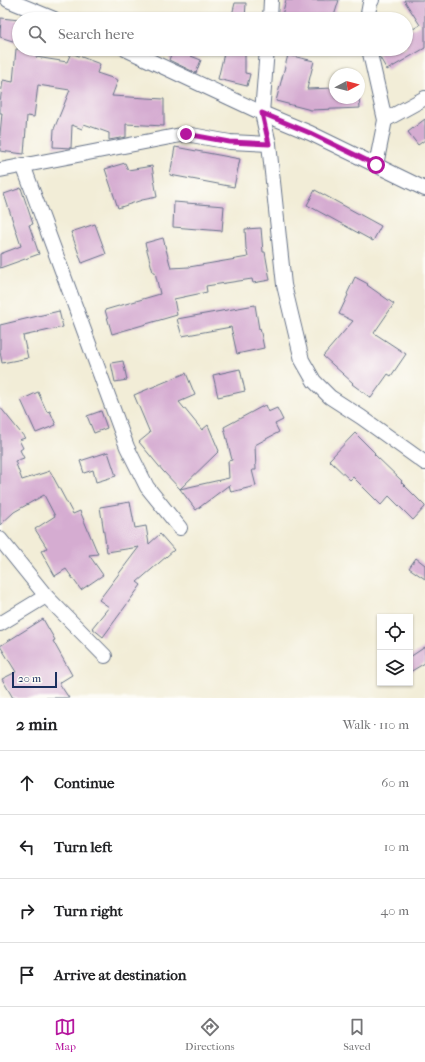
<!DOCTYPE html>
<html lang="en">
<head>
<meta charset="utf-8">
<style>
  :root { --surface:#fff; --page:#f6f6f6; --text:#202124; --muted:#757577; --line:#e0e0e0; --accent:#b5179e }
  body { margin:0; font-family:"IM FELL French Canon",serif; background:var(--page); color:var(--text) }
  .controls { position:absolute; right:12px; bottom:12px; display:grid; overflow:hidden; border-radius:0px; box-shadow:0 1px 3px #0004 }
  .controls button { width:36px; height:36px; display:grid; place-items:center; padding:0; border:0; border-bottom:1px solid var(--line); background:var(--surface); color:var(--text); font:20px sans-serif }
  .compass { position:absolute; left:329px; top:68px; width:36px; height:36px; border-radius:50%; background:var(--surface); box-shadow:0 1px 3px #0004; rotate:83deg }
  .scale { position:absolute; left:12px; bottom:10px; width:45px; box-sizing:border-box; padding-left:4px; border:2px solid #1b2f5e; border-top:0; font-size:11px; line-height:14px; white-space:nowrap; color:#1b2f5e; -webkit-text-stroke:3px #fdfcf7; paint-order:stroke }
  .stop { position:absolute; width:12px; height:12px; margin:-9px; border:3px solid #b5179e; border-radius:50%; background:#fff }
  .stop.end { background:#b5179e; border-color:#fff; box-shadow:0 1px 4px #0008 }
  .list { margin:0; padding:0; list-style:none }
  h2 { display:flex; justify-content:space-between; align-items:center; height:52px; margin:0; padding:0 16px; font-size:17px }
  h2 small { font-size:13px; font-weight:400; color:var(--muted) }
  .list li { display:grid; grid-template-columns:26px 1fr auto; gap:12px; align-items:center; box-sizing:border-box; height:64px; padding:0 16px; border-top:1px solid var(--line) }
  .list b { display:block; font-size:15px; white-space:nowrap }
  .list em { font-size:13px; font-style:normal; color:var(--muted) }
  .icon { flex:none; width:22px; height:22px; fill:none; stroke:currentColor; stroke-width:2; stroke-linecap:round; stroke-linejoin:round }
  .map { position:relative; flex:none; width:425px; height:698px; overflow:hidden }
  .search { position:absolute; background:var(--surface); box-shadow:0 1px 3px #0004; left:12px; right:12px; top:12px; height:44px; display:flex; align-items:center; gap:10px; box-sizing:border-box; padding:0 14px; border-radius:22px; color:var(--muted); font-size:15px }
  .sheet { height:308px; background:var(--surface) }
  nav { display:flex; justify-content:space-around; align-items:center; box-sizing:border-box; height:56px; border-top:1px solid var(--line); background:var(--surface); font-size:11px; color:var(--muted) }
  nav a { display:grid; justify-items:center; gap:2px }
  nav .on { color:var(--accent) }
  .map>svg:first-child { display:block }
</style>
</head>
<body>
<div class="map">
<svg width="425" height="698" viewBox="0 0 425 698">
  <rect width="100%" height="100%" fill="#fdfcf7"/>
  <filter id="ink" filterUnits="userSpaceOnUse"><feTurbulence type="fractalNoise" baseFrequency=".025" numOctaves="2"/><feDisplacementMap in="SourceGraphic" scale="8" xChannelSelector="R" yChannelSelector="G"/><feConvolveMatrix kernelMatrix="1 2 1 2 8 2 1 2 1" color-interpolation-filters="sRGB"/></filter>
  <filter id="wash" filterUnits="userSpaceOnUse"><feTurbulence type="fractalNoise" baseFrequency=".012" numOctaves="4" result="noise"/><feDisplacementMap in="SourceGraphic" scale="16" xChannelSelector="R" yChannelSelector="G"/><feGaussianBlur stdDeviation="0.9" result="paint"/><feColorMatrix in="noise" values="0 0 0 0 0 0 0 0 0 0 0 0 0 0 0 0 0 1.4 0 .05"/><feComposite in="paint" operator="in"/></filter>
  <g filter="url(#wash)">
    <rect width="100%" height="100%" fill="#f2edd7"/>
    <g id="blocks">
      <g fill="#d5acd1">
        <polygon points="286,0 339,0 333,19 281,19"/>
        <polygon points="404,0 425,0 425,48 387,70 379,56 378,49 406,49 406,33 420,25"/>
        <polygon points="235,3 246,3 245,19 231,19"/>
        <polygon points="1,18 19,20 19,43 0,37"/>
        <polygon points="16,49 39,49 36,57 67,62 71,53 100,64 97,73 118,80 112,96 164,99 164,126 126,124 126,137 109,140 109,133 84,124 82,129 72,125 71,148 53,147 54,129 70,90 38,85 34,117 27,116 24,154 0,151 0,134 2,113 0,113 0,102 3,80 13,82"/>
        <polygon points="173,49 201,60 196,73 169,60"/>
        <polygon points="225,49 245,49 245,73 250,74 247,86 218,79"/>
        <polygon points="288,55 314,61 307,89 335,88 335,98 359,98 360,108 311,110 276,101"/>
        <polygon points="425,119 425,140 418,145 408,132"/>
        <polygon points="175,147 240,159 234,187 170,175"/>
        <polygon points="125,163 128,170 152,166 157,197 142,200 118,208 105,169"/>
        <polygon points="21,188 33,224 29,225 39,254 0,268 0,254 21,246 4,194"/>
        <polygon points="315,190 381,226 373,241 307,205"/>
        <polygon points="174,202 224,206 222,231 173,227"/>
        <polygon points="95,224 106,254 82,263 71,232"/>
        <polygon points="261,228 263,252 265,252 270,280 253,283 252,279 206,286 207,292 174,299 177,315 112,334 105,310 160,294 155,272 153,272 145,243 163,238 171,268 189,267 248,257 246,248 245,229"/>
        <polygon points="355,277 368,284 367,285 394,304 374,333 406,354 391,376 388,374 371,398 352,384 353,383 323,356 353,321 339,314 348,295 347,294"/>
        <polygon points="255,305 259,329 260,328 264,348 237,354 231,327 182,336 177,319"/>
        <polygon points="59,311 63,327 23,336 28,358 2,363 0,352 0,325"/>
        <polygon points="123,361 127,380 115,382 111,363"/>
        <polygon points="240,369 245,391 218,397 213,375"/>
        <polygon points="186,373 195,395 179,402 202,430 208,425 219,451 180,489 163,471 139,442 150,433 134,395"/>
        <polygon points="38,392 47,412 50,411 56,425 36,433 21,400"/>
        <polygon points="265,405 268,412 277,408 283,420 275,424 279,432 255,445 256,470 252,470 256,486 231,492 229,485 196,510 180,489 229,478 228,461 232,460 224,427"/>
        <polygon points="0,407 25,438 19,440 23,448 20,450 24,458 15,461 22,480 50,471 73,514 80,511 98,554 89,555 103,575 81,590 66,569 55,576 41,551 47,548 35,529 55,516 44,495 14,512 0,525"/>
        <polygon points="101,411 107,428 94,433 87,416"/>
        <polygon points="355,433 375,453 374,454 402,481 401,482 425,506 425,507 413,520 389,496 381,505 353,477 350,480 329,460"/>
        <polygon points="108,452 116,476 96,482 93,470 84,473 80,461"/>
        <polygon points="130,502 135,528 146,526 149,544 160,534 174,550 137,582 141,585 103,637 92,628 109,607 99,600 139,547 107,552 100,507"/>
        <polygon points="416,558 425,565 425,579 409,568"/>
        <polygon points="43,619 55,640 53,641 72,675 59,683 69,698 13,698 2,679 16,672 0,646"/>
        <polygon points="425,647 425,663 410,672 410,657"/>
      </g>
    </g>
  </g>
  <g filter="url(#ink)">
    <use href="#blocks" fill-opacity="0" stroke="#667288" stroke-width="1"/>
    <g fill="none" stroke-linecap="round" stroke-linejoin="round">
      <defs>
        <g id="street">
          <polyline points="8,0 54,19"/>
          <polyline points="270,19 271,0"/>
          <polyline points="367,19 370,3 372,0"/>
          <polyline points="125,49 262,113 310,133 425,189"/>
          <polyline points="267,49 262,113 269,144 284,285 302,360 314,381 330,397 361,417 425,463"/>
          <polyline points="369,49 385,120 376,165"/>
          <polyline points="385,120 425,98"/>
          <polyline points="23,165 127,447 147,487 180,528"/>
          <polyline points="0,170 186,134 230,142 269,144"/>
          <polyline points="0,539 46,596 105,656"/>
          <polyline points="0,624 46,596"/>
        </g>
      </defs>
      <use href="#street" stroke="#667288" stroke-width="16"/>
      <use href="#street" stroke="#fff" stroke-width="14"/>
    </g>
  </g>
  <g fill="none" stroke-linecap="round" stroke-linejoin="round" filter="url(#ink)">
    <polyline stroke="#b5179e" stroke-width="5" points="186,134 230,142 269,144 262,113 310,133 376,165"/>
  </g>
</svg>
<div class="controls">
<button><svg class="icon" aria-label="locate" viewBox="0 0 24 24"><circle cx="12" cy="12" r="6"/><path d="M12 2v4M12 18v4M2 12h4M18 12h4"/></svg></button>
<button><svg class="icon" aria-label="layers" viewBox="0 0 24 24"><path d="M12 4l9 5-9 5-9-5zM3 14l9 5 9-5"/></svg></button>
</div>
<svg class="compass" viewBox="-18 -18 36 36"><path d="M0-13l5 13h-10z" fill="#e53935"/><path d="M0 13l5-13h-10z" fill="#757577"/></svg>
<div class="scale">20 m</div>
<div class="stop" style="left:376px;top:165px"></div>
<div class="stop end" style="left:186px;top:134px"></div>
<div class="search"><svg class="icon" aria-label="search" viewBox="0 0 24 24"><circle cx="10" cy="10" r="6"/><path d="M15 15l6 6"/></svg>Search here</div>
</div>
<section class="sheet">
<h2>2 min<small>Walk · 110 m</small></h2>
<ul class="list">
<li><svg class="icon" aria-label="ahead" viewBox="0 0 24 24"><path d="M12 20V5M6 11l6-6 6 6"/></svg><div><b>Continue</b></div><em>60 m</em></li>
<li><svg class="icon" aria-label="left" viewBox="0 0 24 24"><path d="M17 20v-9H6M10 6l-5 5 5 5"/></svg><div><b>Turn left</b></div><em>10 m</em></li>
<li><svg class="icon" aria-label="right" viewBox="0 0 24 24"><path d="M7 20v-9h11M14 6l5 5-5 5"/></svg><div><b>Turn right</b></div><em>40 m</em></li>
<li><svg class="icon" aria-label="arrive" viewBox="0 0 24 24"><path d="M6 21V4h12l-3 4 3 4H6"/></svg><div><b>Arrive at destination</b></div></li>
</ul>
</section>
<nav>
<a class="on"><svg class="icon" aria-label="map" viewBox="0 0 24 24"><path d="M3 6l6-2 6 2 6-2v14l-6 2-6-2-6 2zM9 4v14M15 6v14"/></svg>Map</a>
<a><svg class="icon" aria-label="directions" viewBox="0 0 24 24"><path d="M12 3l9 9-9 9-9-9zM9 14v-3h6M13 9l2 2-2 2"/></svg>Directions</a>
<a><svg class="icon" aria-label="saved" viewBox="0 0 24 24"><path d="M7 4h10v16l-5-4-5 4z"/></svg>Saved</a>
</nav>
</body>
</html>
